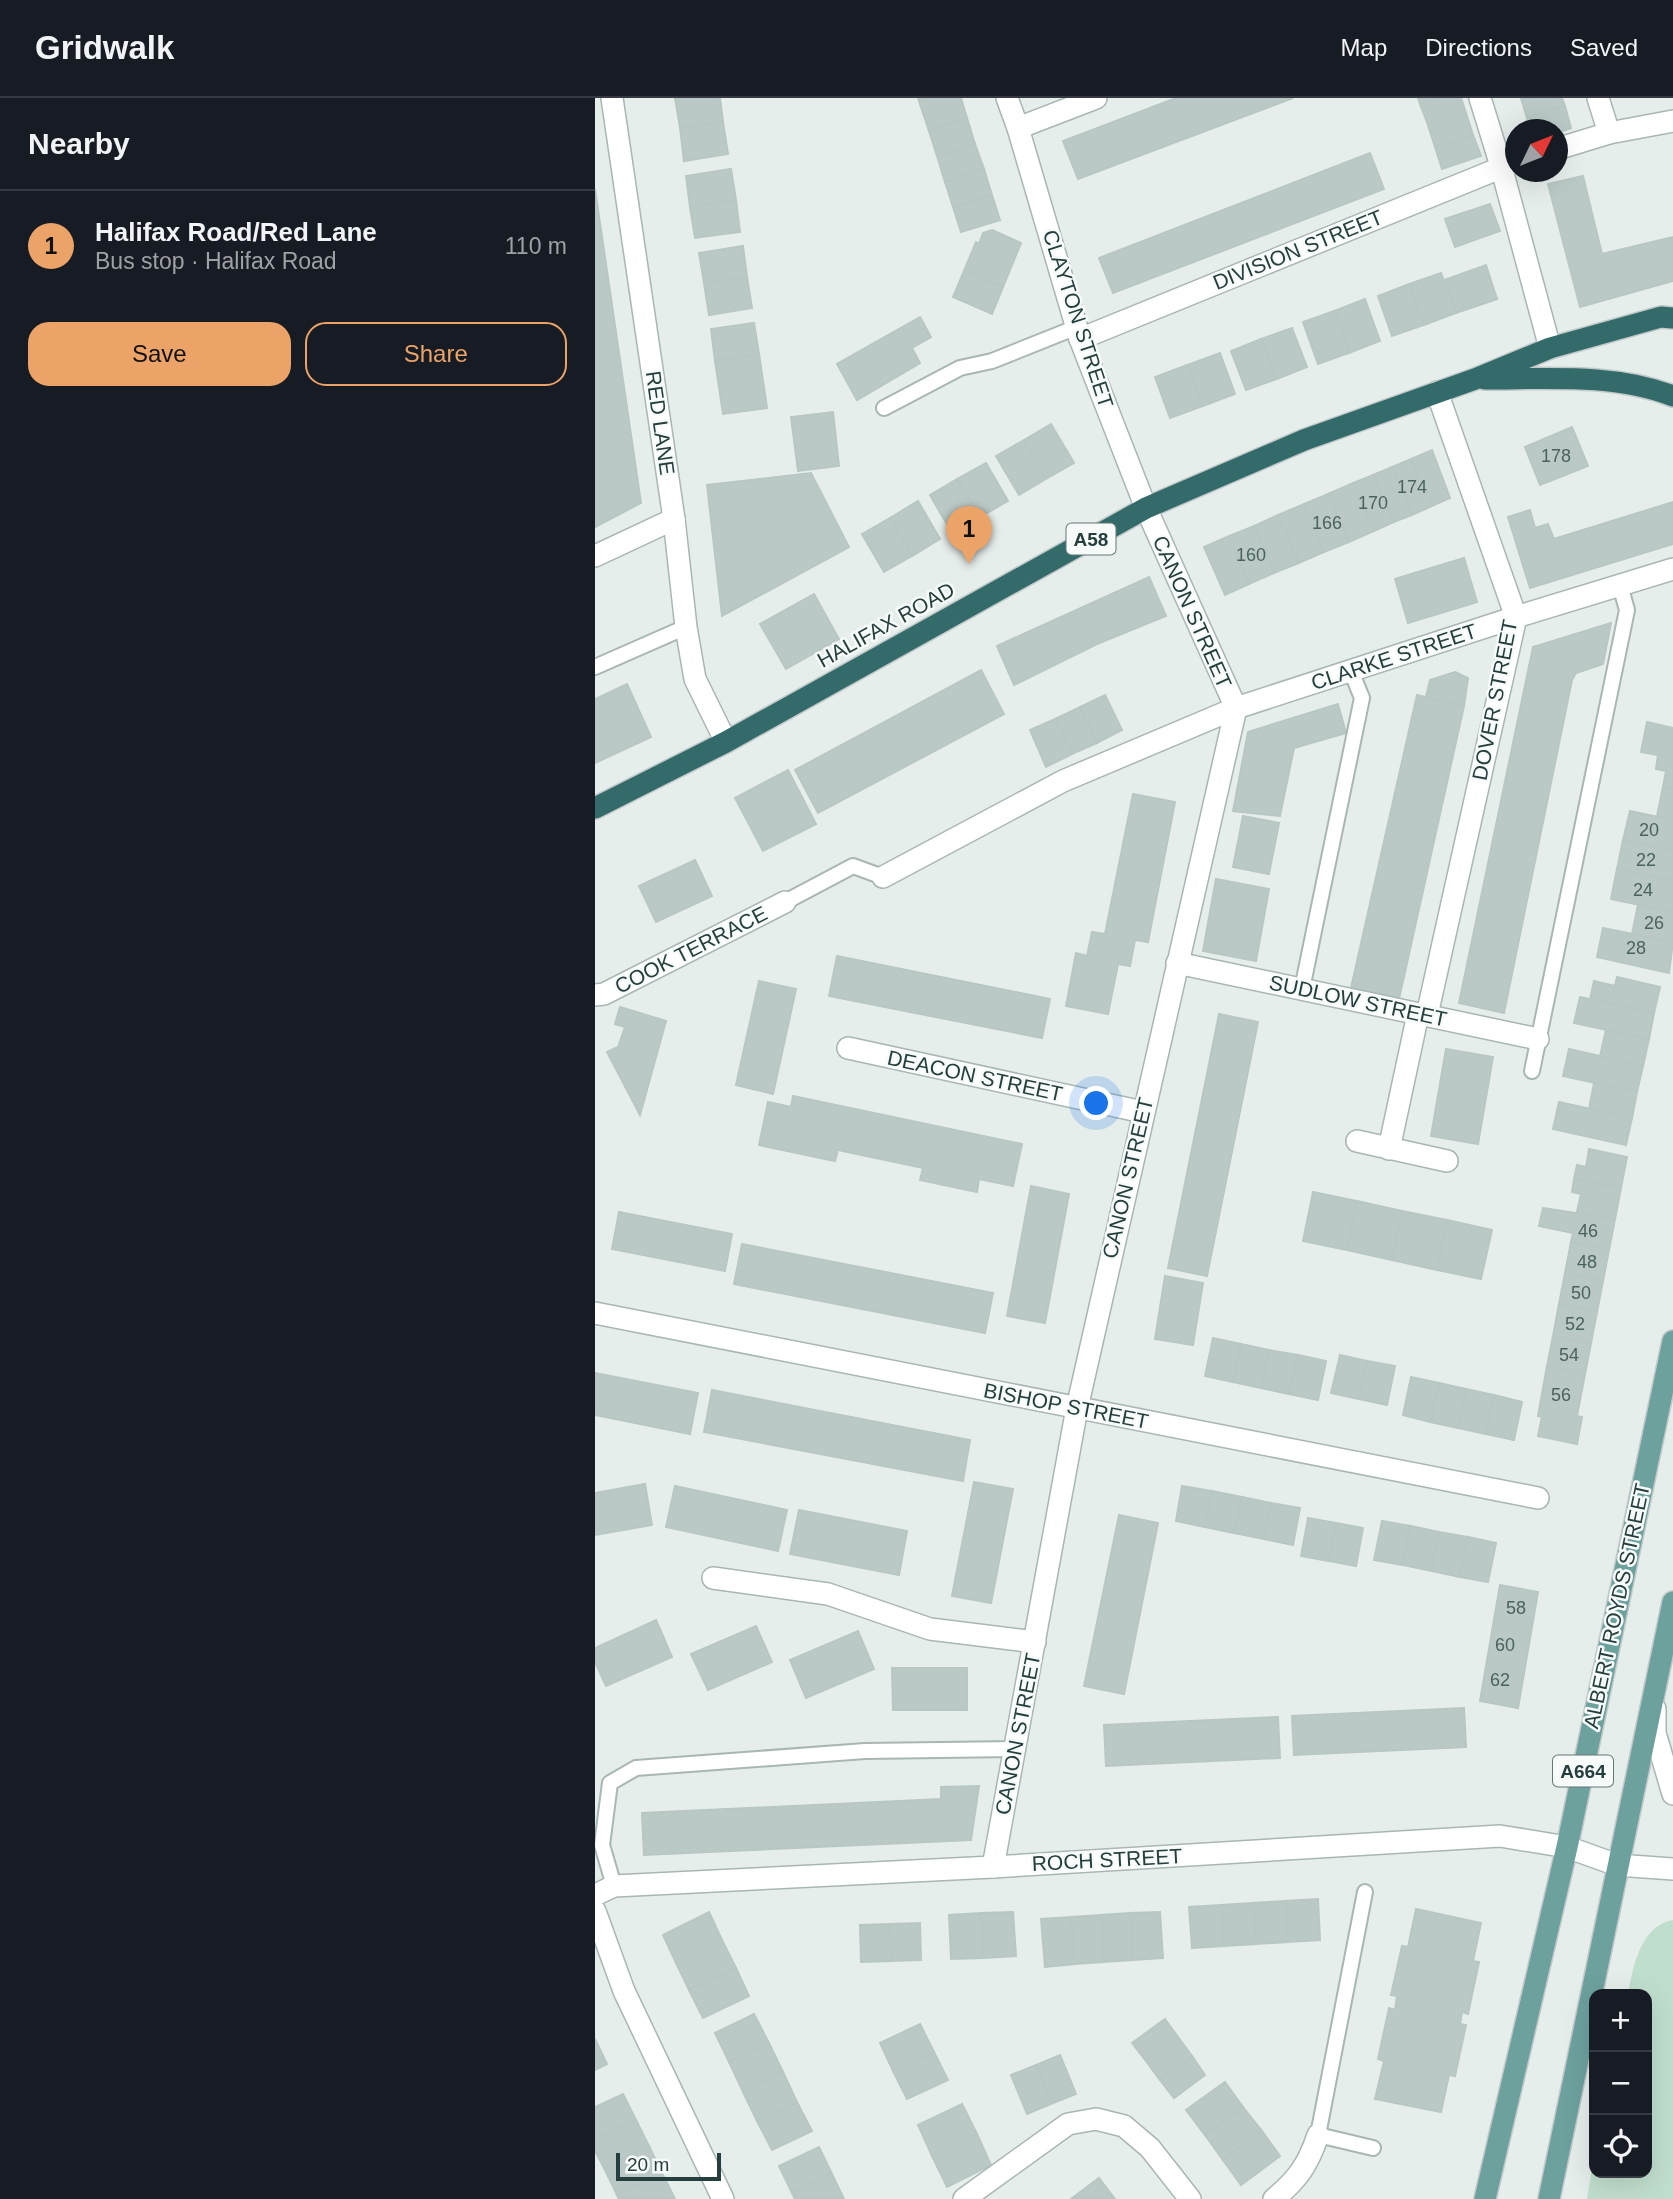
<!DOCTYPE html>
<html lang="en">
<head>
<meta charset="utf-8">
<style>
  :root { --surface:#171b24; --page:#242831; --text:#f1f3f6; --muted:#9ea1a6; --line:#363941; --accent:#eba367 }
  body { margin:0; font-family:Arial,sans-serif; background:var(--page); color:var(--text) }
  .controls { position:absolute; right:21px; bottom:21px; display:grid; overflow:hidden; border-radius:14px; box-shadow:0 7px 28px #0002 }
  .controls button { width:63px; height:63px; display:grid; place-items:center; padding:0; border:0; border-bottom:2px solid var(--line); background:var(--surface); color:var(--text); font:35px sans-serif }
  .compass { position:absolute; left:910px; top:21px; width:63px; height:63px; border-radius:50%; background:var(--surface); box-shadow:0 7px 28px #0002; rotate:47deg }
  .scale { position:absolute; left:21px; bottom:18px; width:105px; box-sizing:border-box; padding-left:7px; border:4px solid #253f3e; border-top:0; font-size:19px; line-height:24px; white-space:nowrap; color:#253f3e; -webkit-text-stroke:5px #f6faf9; paint-order:stroke }
  .you { position:absolute; left:502px; top:1006px; width:24px; height:24px; margin:-18px; border:5px solid #fff; border-radius:50%; background:#1a73e8; box-shadow:0 0 0 10px #1a73e833 }
  .badge { display:grid; place-items:center; width:46px; height:46px; border-radius:50%; background:var(--accent); color:#111; font-size:23px; font-weight:700 }
  .pin { position:absolute; translate:-50% -58px; filter:drop-shadow(0 2px 4px #0008) }
  .pin::after { content:''; position:absolute; top:37px; width:24px; height:21px; background:inherit; clip-path:polygon(0 0,100% 0,50% 100%) }
  .list { margin:0; padding:0; list-style:none }
  h2 { display:flex; justify-content:space-between; align-items:center; height:91px; margin:0; padding:0 28px; font-size:30px }
  h2 small { font-size:23px; font-weight:400; color:var(--muted) }
  .list li { display:grid; grid-template-columns:46px 1fr auto; gap:21px; align-items:center; box-sizing:border-box; height:112px; padding:0 28px; border-top:2px solid var(--line) }
  .list b { display:block; font-size:26px; white-space:nowrap }
  .list p { margin:0; font-size:23px; white-space:nowrap; color:var(--muted) }
  .list em { font-size:23px; font-style:normal; color:var(--muted) }
  .actions { display:flex; gap:14px; padding:21px 28px }
  .actions a { flex:1; padding:16px 0; border:2px solid var(--accent); border-radius:21px; text-align:center; font-size:24px; color:var(--accent) }
  .actions .main { background:var(--accent); color:#111 }
  .icon { flex:none; width:38px; height:38px; fill:none; stroke:currentColor; stroke-width:2; stroke-linecap:round; stroke-linejoin:round }
  .map { position:relative; flex:none; width:1078px; height:2101px; overflow:hidden }
  header { display:flex; align-items:center; gap:42px; box-sizing:border-box; height:98px; padding:0 35px; background:var(--surface); border-bottom:2px solid var(--line) }
  header strong { font-size:33px }
  nav { display:flex; gap:38px; margin-inline-start:auto; font-size:24px }
  main { display:flex }
  aside { flex:1; background:var(--surface) }
  .map>svg:first-child { display:block }
</style>
</head>
<body>
<header>
<strong>Gridwalk</strong>
<nav><a>Map</a><a>Directions</a><a>Saved</a></nav>
</header>
<main>
<aside>
<h2>Nearby<small></small></h2>
<ul class="list">
<li><span class="badge">1</span><div><b>Halifax Road/Red Lane</b><p>Bus stop · Halifax Road</p></div><em>110 m</em></li>
</ul>
<div class="actions"><a class="main">Save</a><a>Share</a></div>
</aside>
<div class="map">
<svg width="1078" height="2101" viewBox="0 0 1078 2101">
  <rect width="100%" height="100%" fill="#e6eeec"/>
  <path fill="#c0dece" d="M 1078,1822 L 1078,2101 L 992,2101 L 999,2057 L 999,2075 L 1052,2075 L 1052,1896 L 1033,1896 C 1038,1869 1045,1828 1078,1822 Z"/>
  <g fill="#bbc9c6" stroke="#b8c7c4" stroke-width="2">
    <polygon points="80,0 125,0 128,24 85,30"/>
    <polygon points="323,0 366,0 372,20 334,33"/>
    <polygon points="581,0 698,0 483,81 468,43"/>
    <polygon points="823,0 842,0 825,6"/>
    <polygon points="842,0 866,0 871,15 833,27 825,6"/>
    <polygon points="926,0 967,0 970,8 932,20"/>
    <polygon points="970,8 976,30 962,35 962,32 936,32 932,20"/>
    <polygon points="871,15 878,37 840,49 833,27"/>
    <polygon points="372,20 380,46 342,58 334,33"/>
    <polygon points="128,24 133,56 89,63 85,30"/>
    <polygon points="878,37 886,58 847,71 840,49"/>
    <polygon points="380,46 389,71 350,84 342,58"/>
    <polygon points="775,55 789,91 518,195 504,160"/>
    <polygon points="136,71 141,102 95,109 91,78"/>
    <polygon points="389,71 397,97 358,109 350,84"/>
    <polygon points="988,78 1007,156 1078,139 1078,183 985,209 953,86"/>
    <polygon points="0,91 46,405 0,429"/>
    <polygon points="397,97 405,122 366,134 358,109"/>
    <polygon points="141,102 145,134 100,140 95,109"/>
    <polygon points="895,106 905,133 860,149 850,121"/>
    <polygon points="397,132 426,145 408,189 369,173 381,144 384,146 388,135"/>
    <polygon points="148,148 152,179 109,185 104,155"/>
    <polygon points="891,167 902,201 861,215 849,182"/>
    <polygon points="369,173 408,189 397,216 358,199"/>
    <polygon points="846,175 861,215 829,227 814,186"/>
    <polygon points="152,179 157,210 114,217 109,185"/>
    <polygon points="814,186 829,227 797,238 783,198"/>
    <polygon points="770,201 785,243 754,255 739,213"/>
    <polygon points="739,213 754,255 723,266 708,224"/>
    <polygon points="325,219 336,239 317,250 325,265 262,302 242,266"/>
    <polygon points="159,225 164,256 120,263 116,231"/>
    <polygon points="697,230 712,269 682,281 666,241"/>
    <polygon points="666,241 682,281 651,292 636,253"/>
    <polygon points="625,255 640,296 608,308 592,267"/>
    <polygon points="164,256 172,310 128,316 120,263"/>
    <polygon points="592,267 608,308 575,320 560,279"/>
    <polygon points="238,314 244,368 203,373 196,319"/>
    <polygon points="456,326 479,365 451,381 429,342"/>
    <polygon points="977,329 993,368 945,387 930,349"/>
    <polygon points="429,342 451,381 424,397 401,358"/>
    <polygon points="837,352 855,400 837,408 816,361"/>
    <polygon points="816,361 837,408 817,417 797,369"/>
    <polygon points="391,365 413,403 385,419 362,381"/>
    <polygon points="797,369 817,417 799,424 778,377"/>
    <polygon points="216,375 254,449 127,518 112,387"/>
    <polygon points="778,377 799,424 779,433 758,385"/>
    <polygon points="362,381 385,419 357,435 335,397"/>
    <polygon points="758,385 779,433 754,444 733,396"/>
    <polygon points="733,396 754,444 729,454 709,406"/>
    <polygon points="323,403 345,441 317,458 295,420"/>
    <polygon points="1078,404 1078,446 935,490 913,419 935,412 940,430 953,426 959,441"/>
    <polygon points="709,406 729,454 704,465 683,417"/>
    <polygon points="683,417 704,465 679,475 659,428"/>
    <polygon points="295,420 317,458 289,474 267,436"/>
    <polygon points="659,428 679,475 654,486 634,438"/>
    <polygon points="634,438 654,486 630,497 609,449"/>
    <polygon points="869,460 882,504 813,525 800,481"/>
    <polygon points="554,479 571,518 502,546 419,587 402,548"/>
    <polygon points="219,496 244,541 191,571 165,526"/>
    <polygon points="1016,525 1008,566 981,575 977,582 909,915 864,905 938,549"/>
    <polygon points="386,572 409,616 223,715 200,672"/>
    <polygon points="860,574 873,580 869,608 831,599 835,582"/>
    <polygon points="32,586 56,639 0,665 0,601"/>
    <polygon points="510,597 527,632 502,645 485,609"/>
    <polygon points="822,597 869,608 804,901 756,890"/>
    <polygon points="743,606 751,635 699,650 685,718 638,713 653,634"/>
    <polygon points="485,609 502,645 477,656 460,621"/>
    <polygon points="460,621 477,656 451,669 435,632"/>
    <polygon points="1052,624 1078,630 1078,660 1046,654"/>
    <polygon points="1063,657 1078,660 1078,691 1068,689 1071,673 1061,671"/>
    <polygon points="193,672 221,726 168,753 140,700"/>
    <polygon points="1068,689 1078,691 1078,722 1062,718"/>
    <polygon points="538,696 580,704 553,844 540,842 535,868 523,866 513,916 471,908 481,855 492,858 497,834 510,836"/>
    <polygon points="1035,713 1078,722 1078,753 1028,742"/>
    <polygon points="648,718 684,725 674,776 638,769"/>
    <polygon points="1028,742 1078,753 1078,783 1022,771"/>
    <polygon points="100,762 117,798 61,824 44,788"/>
    <polygon points="1022,771 1078,783 1078,814 1016,801"/>
    <polygon points="621,781 674,791 661,863 608,853"/>
    <polygon points="1043,807 1078,814 1078,844 1037,836"/>
    <polygon points="1008,830 1078,844 1074,875 1002,859"/>
    <polygon points="242,858 455,901 447,940 234,898"/>
    <polygon points="1022,879 1065,889 1059,915 995,901 999,883 1020,888"/>
    <polygon points="164,883 201,891 178,996 141,987"/>
    <polygon points="985,899 1059,915 1054,941 979,925"/>
    <polygon points="25,909 71,923 45,1017 12,954 23,949 30,929 20,926"/>
    <polygon points="624,916 663,924 612,1178 573,1170"/>
    <polygon points="1011,932 1054,941 1048,968 1005,958"/>
    <polygon points="851,951 898,959 883,1046 836,1038"/>
    <polygon points="974,951 1048,968 1042,994 968,978"/>
    <polygon points="999,985 1042,994 1037,1020 994,1011"/>
    <polygon points="198,998 427,1046 418,1088 384,1081 382,1094 325,1082 328,1070 243,1052 240,1063 164,1047 173,1004 196,1009"/>
    <polygon points="964,1004 1037,1020 1031,1047 958,1031"/>
    <polygon points="994,1051 1032,1059 1026,1090 979,1081 982,1067 991,1069"/>
    <polygon points="979,1081 1026,1090 1020,1121 982,1114 986,1096 977,1094"/>
    <polygon points="436,1088 474,1096 450,1225 412,1218"/>
    <polygon points="718,1094 762,1103 752,1152 708,1143"/>
    <polygon points="762,1103 807,1113 797,1162 752,1152"/>
    <polygon points="948,1110 1020,1121 1014,1152 976,1144 978,1135 944,1128"/>
    <polygon points="807,1113 852,1122 842,1172 797,1162"/>
    <polygon points="24,1114 137,1136 130,1173 17,1151"/>
    <polygon points="852,1122 897,1132 886,1181 842,1172"/>
    <polygon points="976,1144 1014,1152 1008,1183 970,1175"/>
    <polygon points="147,1146 398,1195 390,1235 139,1186"/>
    <polygon points="970,1175 1008,1183 1002,1214 964,1206"/>
    <polygon points="570,1178 608,1185 598,1247 560,1241"/>
    <polygon points="964,1206 1002,1214 996,1245 958,1238"/>
    <polygon points="958,1238 996,1245 990,1276 952,1268"/>
    <polygon points="618,1240 646,1246 638,1284 610,1278"/>
    <polygon points="646,1246 674,1252 666,1290 638,1284"/>
    <polygon points="674,1252 703,1257 694,1296 666,1290"/>
    <polygon points="703,1257 731,1263 723,1302 694,1296"/>
    <polygon points="745,1257 772,1263 764,1301 736,1295"/>
    <polygon points="772,1263 800,1268 792,1307 764,1301"/>
    <polygon points="952,1268 990,1276 982,1318 987,1319 982,1346 943,1338 947,1319 943,1318"/>
    <polygon points="0,1275 103,1295 95,1336 0,1317"/>
    <polygon points="816,1279 844,1285 835,1324 808,1317"/>
    <polygon points="844,1285 871,1291 863,1330 835,1324"/>
    <polygon points="871,1291 899,1297 891,1336 863,1330"/>
    <polygon points="117,1292 375,1342 368,1383 109,1334"/>
    <polygon points="899,1297 927,1304 919,1342 891,1336"/>
    <polygon points="379,1384 418,1391 396,1505 357,1498"/>
    <polygon points="50,1386 57,1427 0,1437 0,1395"/>
    <polygon points="80,1388 192,1412 183,1453 71,1429"/>
    <polygon points="587,1388 617,1393 610,1429 581,1423"/>
    <polygon points="617,1393 647,1399 639,1435 610,1429"/>
    <polygon points="647,1399 676,1405 669,1441 639,1435"/>
    <polygon points="676,1405 705,1410 698,1447 669,1441"/>
    <polygon points="204,1412 312,1433 304,1477 195,1456"/>
    <polygon points="524,1417 563,1425 529,1596 489,1588"/>
    <polygon points="713,1420 741,1425 734,1463 706,1458"/>
    <polygon points="787,1423 816,1428 808,1467 779,1462"/>
    <polygon points="741,1425 768,1430 761,1468 734,1463"/>
    <polygon points="816,1428 844,1434 837,1473 808,1467"/>
    <polygon points="844,1434 873,1439 865,1479 837,1473"/>
    <polygon points="873,1439 901,1445 893,1484 865,1479"/>
    <polygon points="905,1487 943,1494 923,1610 885,1603"/>
    <polygon points="61,1522 77,1559 11,1588 0,1564 0,1550"/>
    <polygon points="161,1528 177,1564 113,1592 96,1556"/>
    <polygon points="263,1533 279,1571 211,1600 195,1562"/>
    <polygon points="297,1570 372,1570 372,1612 298,1612"/>
    <polygon points="869,1610 871,1649 699,1657 697,1618"/>
    <polygon points="683,1619 685,1660 511,1668 509,1627"/>
    <polygon points="384,1688 376,1742 49,1757 47,1715 346,1701 346,1689"/>
    <polygon points="723,1801 725,1842 693,1844 690,1803"/>
    <polygon points="690,1803 693,1844 661,1846 658,1805"/>
    <polygon points="658,1805 661,1846 629,1848 626,1807"/>
    <polygon points="626,1807 629,1848 597,1850 594,1809"/>
    <polygon points="821,1811 886,1825 878,1863 884,1864 873,1916 867,1914 865,1926 871,1927 860,1978 854,1977 846,2014 780,2001 789,1963 783,1961 794,1910 800,1912 802,1898 796,1897 807,1848 813,1849"/>
    <polygon points="114,1814 127,1842 81,1865 68,1837"/>
    <polygon points="418,1814 421,1858 389,1860 386,1815"/>
    <polygon points="565,1814 568,1860 538,1862 535,1815"/>
    <polygon points="386,1815 389,1860 356,1861 354,1817"/>
    <polygon points="535,1815 538,1862 509,1864 506,1817"/>
    <polygon points="506,1817 509,1864 480,1866 476,1819"/>
    <polygon points="476,1819 480,1866 450,1869 446,1821"/>
    <polygon points="325,1825 326,1862 296,1863 295,1826"/>
    <polygon points="295,1826 296,1863 266,1864 265,1827"/>
    <polygon points="127,1842 141,1870 94,1892 81,1865"/>
    <polygon points="141,1870 154,1898 108,1920 94,1892"/>
    <polygon points="159,1916 174,1945 134,1964 120,1935"/>
    <polygon points="570,1921 583,1939 551,1963 537,1945"/>
    <polygon points="325,1926 339,1954 298,1973 285,1945"/>
    <polygon points="583,1939 597,1958 565,1982 551,1963"/>
    <polygon points="0,1941 12,1966 0,1972"/>
    <polygon points="174,1945 188,1974 148,1994 134,1964"/>
    <polygon points="339,1954 353,1982 312,2001 298,1973"/>
    <polygon points="465,1957 481,1996 456,2006 441,1967"/>
    <polygon points="597,1958 610,1977 579,2000 565,1982"/>
    <polygon points="441,1967 456,2006 432,2016 416,1977"/>
    <polygon points="188,1974 202,2004 162,2023 148,1994"/>
    <polygon points="630,1984 648,2009 610,2037 591,2012"/>
    <polygon points="28,1996 41,2022 0,2042 0,2009"/>
    <polygon points="202,2004 217,2033 177,2052 162,2023"/>
    <polygon points="367,2006 382,2036 337,2058 323,2027"/>
    <polygon points="648,2009 667,2033 628,2062 610,2037"/>
    <polygon points="41,2022 54,2048 9,2070 0,2053 0,2042"/>
    <polygon points="667,2033 685,2058 646,2087 628,2062"/>
    <polygon points="382,2036 396,2067 352,2089 337,2058"/>
    <polygon points="54,2048 67,2075 22,2097 9,2070"/>
    <polygon points="224,2049 237,2076 197,2095 184,2068"/>
    <polygon points="67,2075 80,2101 24,2101 22,2097"/>
    <polygon points="237,2076 249,2101 200,2101 197,2095"/>
    <polygon points="504,2080 520,2101 476,2101"/>
  </g>
  <g fill="none" stroke-linecap="round" stroke-linejoin="round">
    <defs>
      <g id="lane">
        <polyline points="289,310 365,270 397,263 482,229"/>
        <polyline points="0,569 91,529"/>
        <polyline points="190,804 258,768 288,779"/>
        <polyline points="707,891 767,600 756,573"/>
        <polyline points="937,973 1032,512 1025,487"/>
        <polyline points="19,1788 7,1747 15,1685 41,1670 270,1653 420,1651"/>
        <polyline points="770,1794 723,2037 778,2050"/>
      </g>
      <g id="street">
        <polyline points="17,0 79,421 91,529 100,581 131,644"/>
        <polyline points="885,0 906,68 955,250"/>
        <polyline points="1003,0 1014,35"/>
        <polyline points="423,30 501,0"/>
        <polyline points="962,51 1014,35 1078,23"/>
        <polyline points="485,241 920,64"/>
        <polyline points="0,458 79,421"/>
        <polyline points="288,779 468,683 641,610 921,519 1078,471"/>
        <polyline points="582,865 943,941"/>
        <polyline points="0,897 9,896 190,804"/>
        <polyline points="832,917 921,519 842,294"/>
        <polyline points="253,950 548,1014"/>
        <polyline points="762,1043 852,1063"/>
        <polyline points="794,1051 823,916"/>
        <polyline points="0,1215 943,1400"/>
        <polyline points="118,1480 233,1496 335,1531 440,1544"/>
        <polyline points="1060,1611 1060,1635 1078,1696"/>
        <polyline points="398,1769 482,1310 641,610 551,410 485,241 423,30 412,0"/>
        <polyline points="0,1797 19,1788 398,1769 905,1738 972,1749 1022,1767 1078,1771"/>
        <polyline points="0,1813 29,1893 128,2101"/>
        <polyline points="369,2101 473,2026 501,2021 529,2028 555,2050 595,2101"/>
        <path d="M 679,2101 C 703,2081 713,2067 723,2037"/>
      </g>
      <g id="primary">
        <polyline points="890,2101 972,1749 1078,1243"/>
        <polyline points="954,2101 1078,1504"/>
      </g>
      <g id="highway">
        <path d="M 890,281 C 952,281 1019,275 1078,298"/>
        <polyline points="0,710 131,644 551,410 709,342 880,281 955,250 1066,219 1078,220"/>
      </g>
    </defs>
    <use href="#lane" stroke="#a8b6b4" stroke-width="18"/>
    <use href="#street" stroke="#a8b6b4" stroke-width="24"/>
    <use href="#primary" stroke="#c2c9c9" stroke-width="24"/>
    <use href="#highway" stroke="#c2c9c9" stroke-width="24"/>
    <use href="#lane" stroke="#fff" stroke-width="14"/>
    <use href="#street" stroke="#fff" stroke-width="21"/>
    <use href="#primary" stroke="#6da19e" stroke-width="21"/>
    <use href="#highway" stroke="#336a6a" stroke-width="21"/>
  </g>
  <g text-anchor="middle" stroke-width="5" stroke-linejoin="round" paint-order="stroke">
    <g font-size="18" fill="#4a6260">
      <text x="961" y="364">178</text>
      <text x="817" y="395">174</text>
      <text x="778" y="411">170</text>
      <text x="732" y="431">166</text>
      <text x="656" y="463">160</text>
      <text x="1054" y="738">20</text>
      <text x="1051" y="768">22</text>
      <text x="1048" y="798">24</text>
      <text x="1059" y="831">26</text>
      <text x="1041" y="856">28</text>
      <text x="993" y="1139">46</text>
      <text x="992" y="1170">48</text>
      <text x="986" y="1201">50</text>
      <text x="980" y="1232">52</text>
      <text x="974" y="1263">54</text>
      <text x="966" y="1303">56</text>
      <text x="921" y="1516">58</text>
      <text x="910" y="1553">60</text>
      <text x="905" y="1588">62</text>
    </g>
    <g fill="#f6faf9" stroke="#647776" stroke-width="2">
      <rect x="471.5" y="425.5" width="49" height="31" rx="5"/>
      <rect x="958" y="1657.5" width="60" height="31" rx="5"/>
    </g>
    <g font-size="19" font-weight="bold" fill="#253f3e">
      <text x="496" y="448">A58</text>
      <text x="988" y="1680">A664</text>
    </g>
    <g font-size="21" fill="#253f3e" stroke="#f6faf9">
      <text transform="translate(703 152) rotate(-22)" y="7">DIVISION STREET</text>
      <text transform="translate(483 221) rotate(72)" y="7">CLAYTON STREET</text>
      <text transform="translate(65 325) rotate(82)" y="7">RED LANE</text>
      <text transform="translate(597 514) rotate(66)" y="7">CANON STREET</text>
      <text transform="translate(291 527) rotate(-29)" y="7">HALIFAX ROAD</text>
      <text transform="translate(799 559) rotate(-18)" y="7">CLARKE STREET</text>
      <text transform="translate(900 602) rotate(-79)" y="7">DOVER STREET</text>
      <text transform="translate(96 852) rotate(-27)" y="7">COOK TERRACE</text>
      <text transform="translate(763 903) rotate(12)" y="7">SUDLOW STREET</text>
      <text transform="translate(380 978) rotate(12)" y="7">DEACON STREET</text>
      <text transform="translate(533 1080) rotate(-77)" y="7">CANON STREET</text>
      <text transform="translate(471 1308) rotate(11)" y="7">BISHOP STREET</text>
      <text transform="translate(1022 1508) rotate(-78)" y="7">ALBERT ROYDS STREET</text>
      <text transform="translate(423 1636) rotate(-79)" y="7">CANON STREET</text>
      <text transform="translate(512 1762) rotate(-3)" y="7">ROCH STREET</text>
    </g>
  </g>
</svg>
<div class="controls">
<button>+</button>
<button>−</button>
<button><svg class="icon" aria-label="locate" viewBox="0 0 24 24"><circle cx="12" cy="12" r="6"/><path d="M12 2v4M12 18v4M2 12h4M18 12h4"/></svg></button>
</div>
<svg class="compass" viewBox="-18 -18 36 36"><path d="M0-13l5 13h-10z" fill="#e53935"/><path d="M0 13l5-13h-10z" fill="#9ea1a6"/></svg>
<div class="scale">20 m</div>
<div class="you"></div>
<div class="pin badge" style="left:374px;top:466px">1</div>
</div>
</main>
</body>
</html>
